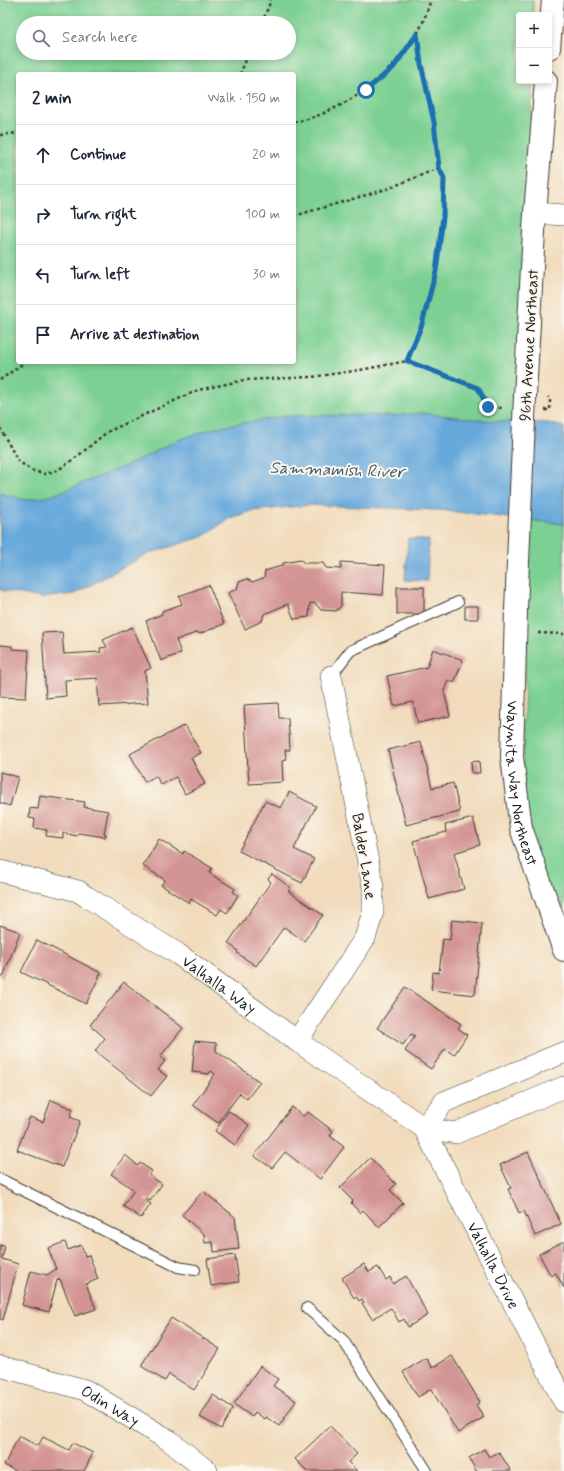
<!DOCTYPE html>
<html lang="en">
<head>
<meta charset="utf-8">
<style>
  :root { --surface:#fff; --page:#f6f6f7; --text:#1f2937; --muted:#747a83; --line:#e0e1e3 }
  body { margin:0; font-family:Mynerve,sans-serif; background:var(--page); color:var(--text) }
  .controls { position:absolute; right:12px; top:12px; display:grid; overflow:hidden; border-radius:4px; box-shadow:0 2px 6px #0003 }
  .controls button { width:36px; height:36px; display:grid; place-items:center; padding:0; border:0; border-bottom:1px solid var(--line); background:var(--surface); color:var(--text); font:20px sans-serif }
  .stop { position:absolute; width:12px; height:12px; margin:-9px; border:3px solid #1f6fb2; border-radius:50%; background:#fff }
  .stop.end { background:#1f6fb2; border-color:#fff; box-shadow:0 1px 4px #0008 }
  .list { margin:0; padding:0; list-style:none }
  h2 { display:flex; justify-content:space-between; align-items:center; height:52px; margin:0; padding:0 16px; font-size:17px }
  h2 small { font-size:13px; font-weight:400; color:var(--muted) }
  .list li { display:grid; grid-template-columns:26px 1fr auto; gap:12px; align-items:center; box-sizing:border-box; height:60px; padding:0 16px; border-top:1px solid var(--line) }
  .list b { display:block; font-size:15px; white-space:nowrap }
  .list em { font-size:13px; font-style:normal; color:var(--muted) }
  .icon { flex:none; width:22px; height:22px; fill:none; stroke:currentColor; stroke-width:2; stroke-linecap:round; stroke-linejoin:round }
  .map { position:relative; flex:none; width:564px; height:1471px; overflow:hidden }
  .search { position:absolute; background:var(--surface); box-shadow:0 2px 6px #0003; left:16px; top:16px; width:280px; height:44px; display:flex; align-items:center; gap:10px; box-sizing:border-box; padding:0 14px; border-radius:22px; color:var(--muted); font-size:15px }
  .panel { position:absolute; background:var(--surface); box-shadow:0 2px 6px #0003; left:16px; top:72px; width:280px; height:292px; border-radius:4px }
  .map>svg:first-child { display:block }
</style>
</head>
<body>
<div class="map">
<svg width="564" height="1471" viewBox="0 0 564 1471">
  <rect width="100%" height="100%" fill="#fbf7ec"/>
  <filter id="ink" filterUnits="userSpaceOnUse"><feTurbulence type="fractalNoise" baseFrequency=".025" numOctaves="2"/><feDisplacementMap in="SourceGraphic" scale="8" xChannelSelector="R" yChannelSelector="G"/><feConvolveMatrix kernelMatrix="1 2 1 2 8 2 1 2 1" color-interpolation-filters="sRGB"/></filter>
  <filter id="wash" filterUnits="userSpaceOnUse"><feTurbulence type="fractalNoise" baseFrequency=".012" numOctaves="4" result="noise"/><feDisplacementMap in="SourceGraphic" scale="16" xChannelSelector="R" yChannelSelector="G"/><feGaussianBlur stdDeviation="0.9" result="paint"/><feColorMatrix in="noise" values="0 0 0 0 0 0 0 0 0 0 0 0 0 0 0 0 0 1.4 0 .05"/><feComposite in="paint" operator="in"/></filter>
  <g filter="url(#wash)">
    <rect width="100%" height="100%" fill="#f1dbbc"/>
    <g fill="#7cd093" stroke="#4c7658" fill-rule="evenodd">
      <path d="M 0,0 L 533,0 L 533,15 L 519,15 L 519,81 L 532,81 L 529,470 L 400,472 L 0,555 ZM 23,23 L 289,23 L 289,53 L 23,53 ZM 18,74 L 294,74 L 294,362 L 18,362 Z"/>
      <polygon points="530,474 564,476 564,950 521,828"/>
    </g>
    <g fill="#67a9db" stroke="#42627c">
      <polygon points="421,413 491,421 548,423 564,427 564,524 439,510 310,505 253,511 230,518 202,537 147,554 74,594 42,598 0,590 0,493 25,500 51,496 130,464 178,440 218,427 286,416 352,415 393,416"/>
      <polygon points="408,538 429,540 427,581 405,580"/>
    </g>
    <g id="blocks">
      <g fill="#d39594">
        <polygon points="301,560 304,563 323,563 326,568 341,569 341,562 385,565 383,595 341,592 341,606 336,611 321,610 316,604 310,603 309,617 294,619 288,604 264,614 262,621 245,629 228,593 237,589 239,582 247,579 252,582 264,578 265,571 281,566 283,563"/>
        <polygon points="209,585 224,624 199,634 198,632 176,640 181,653 161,661 146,621 162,614 162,611 182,604 179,596"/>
        <rect x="397" y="587" width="27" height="27"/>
        <rect x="465" y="606" width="13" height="13"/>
        <polygon points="132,627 151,668 145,671 148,703 99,706 97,678 65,680 66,696 46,698 42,633 62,632 64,654 101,652 100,648 107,647 103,640"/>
        <polygon points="0,645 12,646 12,649 29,650 26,698 0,697"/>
        <polygon points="433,649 463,660 454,683 448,680 444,691 450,716 418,723 413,702 394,706 387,676 427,667"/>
        <polygon points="278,703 279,718 288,718 290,750 285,750 286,760 282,761 283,782 249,784 244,705"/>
        <polygon points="185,725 201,753 191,758 205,784 185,794 176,777 161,785 156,776 145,782 130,754"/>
        <polygon points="421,742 432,788 453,783 460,812 406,825 388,750"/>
        <polygon points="479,761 480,773 472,773 471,762"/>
        <polygon points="0,772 18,777 10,806 0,803"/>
        <polygon points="289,792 316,806 294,849 314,859 302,883 239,851 265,801 281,808"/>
        <polygon points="40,796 85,802 84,807 108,811 104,834 106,834 105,837 78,833 77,836 63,833 63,838 46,836 47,830 34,828 35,819 29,818 30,808 38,809"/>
        <polygon points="473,818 480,845 454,853 464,889 429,899 413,841 446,832 445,825"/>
        <polygon points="159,839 183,854 184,851 212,868 209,873 235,889 233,892 238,895 227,913 221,909 217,915 191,899 189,903 161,885 165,880 143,866"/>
        <polygon points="272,874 291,888 288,891 323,915 304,941 284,927 256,966 237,953 238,951 228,943 271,882 268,879"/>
        <polygon points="452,920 482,923 475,995 431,990 433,972 439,973 443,939 450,940"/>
        <polygon points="0,925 20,932 3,977 0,976"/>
        <polygon points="37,940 101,973 86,1004 21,972"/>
        <polygon points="124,982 183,1028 160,1057 165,1061 158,1070 167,1076 151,1096 95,1051 105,1038 90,1025"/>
        <polygon points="405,987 461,1024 458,1028 467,1035 454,1055 445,1049 431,1069 405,1051 415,1036 411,1034 403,1045 377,1028"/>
        <polygon points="195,1041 216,1043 216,1051 260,1082 247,1099 240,1093 218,1123 193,1105 215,1074 211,1071 209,1074 192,1072"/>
        <polygon points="51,1100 73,1109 70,1117 80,1121 62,1167 17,1150 30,1117 43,1122"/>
        <polygon points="292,1107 303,1116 308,1112 333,1131 330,1136 344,1147 320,1179 285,1152 272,1168 254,1156"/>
        <polygon points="229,1111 249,1125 235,1145 215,1131"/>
        <polygon points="528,1152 561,1224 535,1236 524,1211 519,1213 508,1189 511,1188 500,1165"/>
        <polygon points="125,1155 135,1163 135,1164 138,1166 140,1163 152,1171 149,1175 162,1184 150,1201 146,1198 145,1200 151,1204 141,1218 123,1206 134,1190 111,1174"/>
        <polygon points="370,1158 396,1184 390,1190 403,1203 379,1227 363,1210 360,1213 351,1203 353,1201 340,1188"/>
        <polygon points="203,1191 235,1217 239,1249 214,1252 213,1242 205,1243 204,1234 182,1215"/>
        <polygon points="564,1241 564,1288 556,1273 551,1276 539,1254"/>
        <polygon points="65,1242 68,1250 81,1245 85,1256 89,1255 98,1279 86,1284 96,1309 75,1316 60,1279 57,1280 49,1312 22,1305 31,1271 47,1275 56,1269 48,1248"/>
        <polygon points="0,1245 5,1246 2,1259 18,1264 3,1320 0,1319"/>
        <polygon points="235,1255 239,1282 211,1286 207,1259"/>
        <polygon points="364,1264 369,1272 378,1267 386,1280 390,1277 393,1284 406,1276 428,1315 408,1327 404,1319 399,1322 391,1308 372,1319 362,1303 364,1302 362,1299 359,1301 356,1296 354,1298 342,1278"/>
        <polygon points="171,1318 220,1349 194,1390 169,1374 165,1381 141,1366"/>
        <polygon points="452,1356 480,1402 476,1405 484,1417 458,1433 431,1389 418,1397 403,1372 426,1358 432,1368"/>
        <polygon points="260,1366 278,1379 273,1386 296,1401 279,1426 266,1417 265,1419 255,1412 252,1417 234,1404"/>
        <polygon points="213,1395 233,1408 221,1429 200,1417"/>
        <polygon points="330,1426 357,1454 348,1462 357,1471 307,1471 295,1459"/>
        <polygon points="19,1436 38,1446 43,1437 69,1450 73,1443 93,1453 84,1471 16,1471 4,1465"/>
        <polygon points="484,1449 489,1457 499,1452 511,1471 476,1471 469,1458"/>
      </g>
    </g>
  </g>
  <g filter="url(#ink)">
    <use href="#blocks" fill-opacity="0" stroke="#3c3934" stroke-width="1"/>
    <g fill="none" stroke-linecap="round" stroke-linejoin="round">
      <defs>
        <g id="service">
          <polyline points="331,676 350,651 458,602"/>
          <polyline points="0,1179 178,1267 195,1270"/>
          <polyline points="307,1308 343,1340 427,1471"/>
        </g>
        <g id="minor">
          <polyline points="535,213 564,215"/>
          <path id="s1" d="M 0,871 L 78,891 L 87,897 L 178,954 L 297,1041 L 424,1128 L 456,1133 L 564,1087"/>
          <polyline points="297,1041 365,938 373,912 373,887 331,676"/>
          <path id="s2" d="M 424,1128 L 564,1402"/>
          <polyline points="424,1128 444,1102 560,1054 564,1053"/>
          <path id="s3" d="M 0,1366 L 85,1390 L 170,1441 L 207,1471"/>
        </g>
        <g id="secondary">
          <polyline points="549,48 553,0"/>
          <polyline points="525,396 535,213 546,81"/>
          <path id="s4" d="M 516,610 L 512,757 L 521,828 L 564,950"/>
        </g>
      </defs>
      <use href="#service" stroke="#3c3934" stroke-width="12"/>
      <use href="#minor" stroke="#3c3934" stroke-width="22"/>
      <use href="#secondary" stroke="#3c3934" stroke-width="24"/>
      <g stroke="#3c3934" stroke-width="2.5" stroke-dasharray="3 3" stroke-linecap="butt">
        <polyline points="262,23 271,0"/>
        <polyline points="240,74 249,53"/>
        <path d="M 294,122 C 339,115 396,73 417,34 C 423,24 427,11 431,0"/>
        <polyline points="0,135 18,133"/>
        <polyline points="294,216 387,189 439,168"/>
        <polyline points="407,361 422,324 436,271 443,217 444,179 439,168 434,122 421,64 417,34"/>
        <polyline points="0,380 25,362"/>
        <polyline points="545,410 550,410 550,399 548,397"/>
        <polyline points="0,428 18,461 33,471 45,474 58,470 78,456 107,432 198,390 245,380 312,377 360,370 407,361 478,388 487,407 502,408"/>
        <polyline points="538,633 564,634"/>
      </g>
      <use href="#service" stroke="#fff" stroke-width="10"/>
      <use href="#minor" stroke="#fff" stroke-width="21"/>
      <use href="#secondary" stroke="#fff" stroke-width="22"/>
      <defs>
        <polyline id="secondary-bridge" points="516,610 525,396"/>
      </defs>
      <use href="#secondary-bridge" stroke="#3c3934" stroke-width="24" stroke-linecap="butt"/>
      <use href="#secondary-bridge" stroke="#fff" stroke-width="22"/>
    </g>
  </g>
  <g fill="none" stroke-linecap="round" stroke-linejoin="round" filter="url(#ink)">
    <polyline stroke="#1f6fb2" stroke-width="5" points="366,90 393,68 417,34 421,64 434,122 439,168 444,178 443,217 436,271 422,324 407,361 478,388 488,407"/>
  </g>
  <g text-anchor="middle" stroke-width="4" stroke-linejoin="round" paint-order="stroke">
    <g font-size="16" fill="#1c1c1c" stroke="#fbf7ec">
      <text transform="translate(528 345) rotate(-87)" y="6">96th Avenue Northeast</text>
      <text dy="6" stroke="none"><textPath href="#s4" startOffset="174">Waynita Way Northeast</textPath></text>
      <text transform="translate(365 856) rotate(81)" y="6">Balder Lane</text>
      <text dy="6" stroke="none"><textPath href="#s1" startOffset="250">Valhalla Way</textPath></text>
      <text dy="6" stroke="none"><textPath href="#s2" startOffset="154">Valhalla Drive</textPath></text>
      <text dy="6" stroke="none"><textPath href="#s3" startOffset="118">Odin Way</textPath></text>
    </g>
    <g font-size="17" font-style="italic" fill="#3e5b72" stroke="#fbf7ec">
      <text transform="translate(337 469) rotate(2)" y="6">Sammamish River</text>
    </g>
  </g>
</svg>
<div class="controls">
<button>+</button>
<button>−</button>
</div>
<div class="stop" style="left:366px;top:90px"></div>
<div class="stop end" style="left:488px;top:407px"></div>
<div class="search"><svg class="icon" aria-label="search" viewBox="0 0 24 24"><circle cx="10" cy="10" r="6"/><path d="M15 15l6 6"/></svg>Search here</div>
<section class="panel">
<h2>2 min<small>Walk · 150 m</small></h2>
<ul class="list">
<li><svg class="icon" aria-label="ahead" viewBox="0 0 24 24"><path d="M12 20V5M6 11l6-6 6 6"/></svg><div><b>Continue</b></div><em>20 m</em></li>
<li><svg class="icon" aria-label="right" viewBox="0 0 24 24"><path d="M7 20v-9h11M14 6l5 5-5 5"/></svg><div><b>Turn right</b></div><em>100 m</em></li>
<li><svg class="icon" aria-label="left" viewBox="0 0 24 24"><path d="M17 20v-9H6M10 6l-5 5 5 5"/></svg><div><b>Turn left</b></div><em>30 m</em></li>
<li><svg class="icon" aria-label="arrive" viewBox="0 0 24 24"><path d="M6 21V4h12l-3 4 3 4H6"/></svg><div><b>Arrive at destination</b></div></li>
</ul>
</section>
</div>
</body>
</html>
